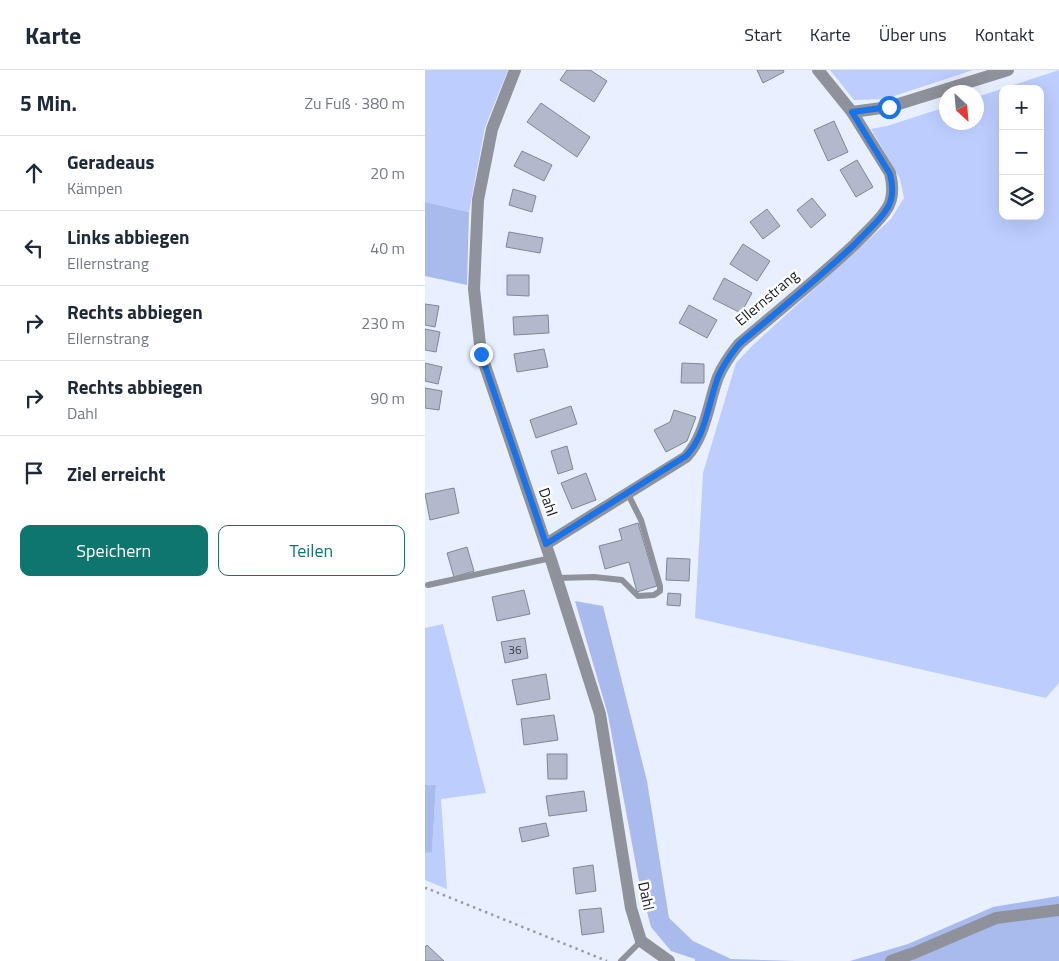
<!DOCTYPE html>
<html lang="de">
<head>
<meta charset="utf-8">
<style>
  :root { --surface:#fff; --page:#f2f2f3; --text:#1f2937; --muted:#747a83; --line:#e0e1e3; --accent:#0f766e }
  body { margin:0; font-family:"Titillium Web",sans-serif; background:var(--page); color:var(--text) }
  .controls { position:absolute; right:15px; top:15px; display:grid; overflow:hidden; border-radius:10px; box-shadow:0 5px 20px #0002 }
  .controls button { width:45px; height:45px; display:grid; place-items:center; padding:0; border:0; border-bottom:1px solid var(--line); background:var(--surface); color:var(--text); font:25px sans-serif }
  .compass { position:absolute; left:514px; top:15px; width:45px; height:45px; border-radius:50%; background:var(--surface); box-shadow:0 5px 20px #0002; rotate:154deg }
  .stop { position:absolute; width:15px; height:15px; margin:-11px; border:4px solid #1a73e8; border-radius:50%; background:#fff }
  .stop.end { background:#1a73e8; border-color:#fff; box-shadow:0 1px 5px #0008 }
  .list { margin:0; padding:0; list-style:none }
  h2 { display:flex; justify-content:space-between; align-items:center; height:65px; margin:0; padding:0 20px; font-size:21px }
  h2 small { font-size:16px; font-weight:400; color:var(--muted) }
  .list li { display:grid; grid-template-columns:32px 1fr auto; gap:15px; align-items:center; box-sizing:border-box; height:75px; padding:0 20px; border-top:1px solid var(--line) }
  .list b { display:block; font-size:19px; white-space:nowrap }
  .list p { margin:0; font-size:16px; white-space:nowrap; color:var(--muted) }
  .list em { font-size:16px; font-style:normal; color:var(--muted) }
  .actions { display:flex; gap:10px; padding:15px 20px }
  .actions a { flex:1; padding:11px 0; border:1px solid var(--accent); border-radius:10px; text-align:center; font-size:18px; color:var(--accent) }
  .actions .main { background:var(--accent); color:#fff }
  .icon { flex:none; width:28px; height:28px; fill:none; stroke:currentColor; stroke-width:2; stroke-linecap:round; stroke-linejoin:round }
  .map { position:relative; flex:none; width:634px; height:891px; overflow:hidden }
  header { display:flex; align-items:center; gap:30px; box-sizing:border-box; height:70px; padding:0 25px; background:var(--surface); border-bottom:1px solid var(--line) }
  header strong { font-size:24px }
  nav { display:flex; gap:28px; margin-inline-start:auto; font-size:18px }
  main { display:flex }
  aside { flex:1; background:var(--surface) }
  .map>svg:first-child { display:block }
</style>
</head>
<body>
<header>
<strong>Karte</strong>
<nav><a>Start</a><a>Karte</a><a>Über uns</a><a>Kontakt</a></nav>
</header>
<main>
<aside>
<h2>5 Min.<small>Zu Fuß · 380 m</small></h2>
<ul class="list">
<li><svg class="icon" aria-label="ahead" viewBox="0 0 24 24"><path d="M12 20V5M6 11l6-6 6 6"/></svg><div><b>Geradeaus</b><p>Kämpen</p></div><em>20 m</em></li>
<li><svg class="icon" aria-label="left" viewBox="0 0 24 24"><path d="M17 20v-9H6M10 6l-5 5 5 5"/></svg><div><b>Links abbiegen</b><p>Ellernstrang</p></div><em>40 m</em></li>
<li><svg class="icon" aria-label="right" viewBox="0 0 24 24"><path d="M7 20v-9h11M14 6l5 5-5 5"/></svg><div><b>Rechts abbiegen</b><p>Ellernstrang</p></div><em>230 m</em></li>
<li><svg class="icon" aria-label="right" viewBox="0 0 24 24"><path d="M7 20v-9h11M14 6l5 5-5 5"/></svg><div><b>Rechts abbiegen</b><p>Dahl</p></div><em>90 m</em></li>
<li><svg class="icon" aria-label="arrive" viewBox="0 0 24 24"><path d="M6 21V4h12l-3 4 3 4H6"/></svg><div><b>Ziel erreicht</b></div></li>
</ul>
<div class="actions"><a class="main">Speichern</a><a>Teilen</a></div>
</aside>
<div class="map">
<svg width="634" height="891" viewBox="0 0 634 891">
  <rect width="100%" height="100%" fill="#e8efff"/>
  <g fill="#bccdfe" fill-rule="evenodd">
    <polygon points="0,0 83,0 60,57 44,142 0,132"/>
    <polygon points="405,0 548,0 460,29 429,30"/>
    <path d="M 634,0 L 634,613 L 621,628 L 270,548 L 278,403 L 311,293 L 328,275 L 466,149 L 479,128 L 475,109 L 446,59 L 462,56 L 521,37 L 522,52 L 552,52 L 552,27 ZM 578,19 L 615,19 L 615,146 L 578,146 Z"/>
    <polygon points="18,554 61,723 16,729 22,819 0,810 0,783 7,781 11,715 0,715 0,558"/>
  </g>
  <g fill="#a9baed">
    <polygon points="0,132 44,142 42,215 0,206"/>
    <polygon points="150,531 178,536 222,711 244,848 268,871 306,889 371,891 270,891 270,889 246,881 226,857 214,811 183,645"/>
    <polygon points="0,715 11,715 7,782 0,783"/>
    <polygon points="634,826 634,891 425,891 483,874 568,837"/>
  </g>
  <g fill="#b2b9cc" stroke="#7f8698">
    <polygon points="142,0 165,0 182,11 169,32 135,10"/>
    <polygon points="332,0 358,0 359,2 338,13"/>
    <polygon points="116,33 165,67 152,87 102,52"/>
    <polygon points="409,51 423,82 403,91 389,60"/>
    <polygon points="97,81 127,95 119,111 89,96"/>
    <polygon points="432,90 448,117 431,127 415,100"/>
    <polygon points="88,119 111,126 107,142 84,135"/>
    <polygon points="387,128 401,145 386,158 372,140"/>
    <polygon points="342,139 355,156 338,169 325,152"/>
    <polygon points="84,162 118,168 115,183 81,177"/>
    <polygon points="318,174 345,191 332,211 305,194"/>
    <polygon points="82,205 104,205 104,226 82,225"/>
    <polygon points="299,208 327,223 316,243 288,229"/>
    <polygon points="0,234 14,236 10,257 0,255"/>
    <polygon points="264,235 292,250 282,268 254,253"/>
    <polygon points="123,245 124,263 89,265 88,247"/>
    <polygon points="0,259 15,262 11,282 0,280"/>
    <polygon points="119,279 123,297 92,302 89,284"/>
    <polygon points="0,293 17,297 13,314 0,311"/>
    <polygon points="257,293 279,294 279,313 256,313"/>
    <polygon points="0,318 17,321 14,340 0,338"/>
    <polygon points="146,336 152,354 111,368 105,350"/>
    <polygon points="249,340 271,347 262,371 241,382 229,360 245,352"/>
    <polygon points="142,376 148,399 133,404 126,381"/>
    <polygon points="161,403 171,430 147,439 136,413"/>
    <polygon points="29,418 34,443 5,450 0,424"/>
    <polygon points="213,453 232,516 212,522 204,492 180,499 174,476 197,470 194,459"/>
    <polygon points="42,477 49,501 29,507 22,483"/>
    <polygon points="242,488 265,489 264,511 241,510"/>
    <polygon points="99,520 105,544 72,551 67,527"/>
    <polygon points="243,523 256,524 255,536 242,535"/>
    <polygon points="100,568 103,588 80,593 76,572"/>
    <polygon points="121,604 125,629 92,635 87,610"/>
    <polygon points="129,645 133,670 99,675 96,649"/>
    <polygon points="122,684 142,684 142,709 123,709"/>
    <polygon points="159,721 162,741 124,746 121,726"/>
    <polygon points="121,753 124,766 97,772 94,758"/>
    <polygon points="168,795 171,821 151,824 148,798"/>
    <polygon points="176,838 179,862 157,865 154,840"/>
    <polygon points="2,875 19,891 0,891 0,877"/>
  </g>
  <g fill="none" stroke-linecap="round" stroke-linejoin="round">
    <polyline stroke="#969ca8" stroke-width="2.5" stroke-dasharray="2.5 4" stroke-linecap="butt" points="0,819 1,818 182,891"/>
    <g stroke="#8f929a" stroke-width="6">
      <polyline points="132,508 169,507 197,510 213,526 229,525 235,521 235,516 216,450 203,424"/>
      <polyline points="3,515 126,488"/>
      <polyline points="196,891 216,871"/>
    </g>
    <g stroke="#8f929a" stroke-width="12">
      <polyline points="90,0 67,59 53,130 49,219 56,284 127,493 175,644 206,838 216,871 244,891"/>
      <polyline points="427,42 464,37 583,0"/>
      <path d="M 121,474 L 261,387 C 281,365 283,334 293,307 C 298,295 306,284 314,274 C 353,241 393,209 430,174 C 441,162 455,151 463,137 C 469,126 468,115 465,103 L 427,42 L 393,0"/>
      <polyline points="466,891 489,883 571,848 634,840"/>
    </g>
  </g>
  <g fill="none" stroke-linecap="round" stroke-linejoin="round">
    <path stroke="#1a73e8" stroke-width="6" d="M 56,284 L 121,474 L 261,386 C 281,365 283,334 293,307 C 298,295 306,284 314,274 C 353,241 393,209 430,174 C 441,162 455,151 463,137 C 469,126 468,115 465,104 L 427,42 L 464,37"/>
  </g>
  <g text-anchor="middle" stroke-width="5" stroke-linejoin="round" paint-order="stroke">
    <g font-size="12" fill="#3f434d">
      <text x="90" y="584">36</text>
    </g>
    <g font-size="15" fill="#191c23" stroke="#fff">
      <text transform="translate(342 228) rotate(-40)" y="5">Ellernstrang</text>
      <text transform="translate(123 432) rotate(71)" y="5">Dahl</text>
      <text transform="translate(221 826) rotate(78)" y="5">Dahl</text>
    </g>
  </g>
</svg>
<div class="controls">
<button>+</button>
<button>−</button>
<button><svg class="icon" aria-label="layers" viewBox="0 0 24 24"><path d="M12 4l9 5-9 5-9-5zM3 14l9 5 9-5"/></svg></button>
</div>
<svg class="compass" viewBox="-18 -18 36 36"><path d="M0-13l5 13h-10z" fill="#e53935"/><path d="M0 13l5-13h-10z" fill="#747a83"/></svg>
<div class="stop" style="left:464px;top:37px"></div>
<div class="stop end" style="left:56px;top:284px"></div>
</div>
</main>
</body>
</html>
